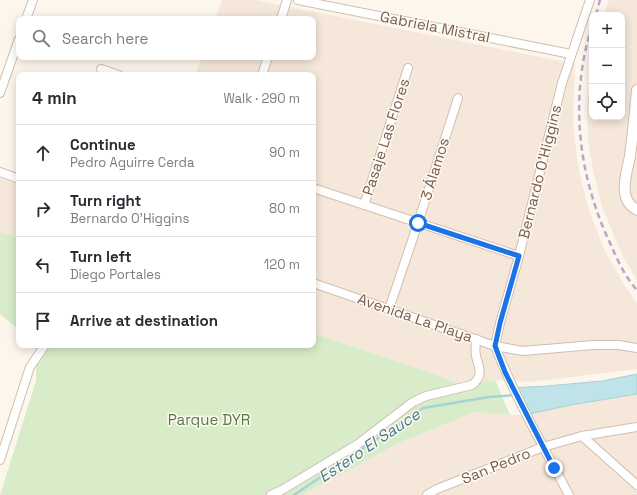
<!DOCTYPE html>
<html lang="en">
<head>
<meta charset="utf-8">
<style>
  :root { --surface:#fff; --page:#f2f2f3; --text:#2b2b33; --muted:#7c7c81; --line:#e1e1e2 }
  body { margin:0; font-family:"Space Grotesk",sans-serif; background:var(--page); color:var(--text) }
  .controls { position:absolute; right:12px; top:12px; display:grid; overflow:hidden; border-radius:8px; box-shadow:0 2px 10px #0003 }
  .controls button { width:36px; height:36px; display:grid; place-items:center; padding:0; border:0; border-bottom:1px solid var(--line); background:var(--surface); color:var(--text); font:20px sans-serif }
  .stop { position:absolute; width:12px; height:12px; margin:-9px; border:3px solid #1a73e8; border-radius:50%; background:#fff }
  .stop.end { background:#1a73e8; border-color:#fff; box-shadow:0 1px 4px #0008 }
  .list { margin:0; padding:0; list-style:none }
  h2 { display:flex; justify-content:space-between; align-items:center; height:52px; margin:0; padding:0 16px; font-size:17px }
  h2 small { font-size:13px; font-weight:400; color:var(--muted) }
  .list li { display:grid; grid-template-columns:26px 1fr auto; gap:12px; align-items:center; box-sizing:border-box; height:56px; padding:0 16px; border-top:1px solid var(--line) }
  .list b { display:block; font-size:15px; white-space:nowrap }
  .list p { margin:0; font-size:13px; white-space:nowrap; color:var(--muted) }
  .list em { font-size:13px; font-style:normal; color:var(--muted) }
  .icon { flex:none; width:22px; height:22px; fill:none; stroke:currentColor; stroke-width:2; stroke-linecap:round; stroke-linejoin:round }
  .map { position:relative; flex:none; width:637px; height:495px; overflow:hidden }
  .search { position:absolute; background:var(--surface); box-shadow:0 2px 10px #0003; left:16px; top:16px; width:300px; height:44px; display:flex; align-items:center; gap:10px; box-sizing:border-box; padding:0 14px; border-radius:8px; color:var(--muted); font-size:15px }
  .panel { position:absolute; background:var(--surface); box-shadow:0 2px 10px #0003; left:16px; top:72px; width:300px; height:276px; border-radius:8px }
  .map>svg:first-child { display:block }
</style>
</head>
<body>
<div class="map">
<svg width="637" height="495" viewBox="0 0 637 495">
  <rect width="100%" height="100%" fill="#fdf6ec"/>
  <g fill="#f5e8da">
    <polygon points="222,0 255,0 575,64 573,122 577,158 580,176 590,213 604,249 623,283 637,303 637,369 529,382 495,380 460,384 423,370 313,333 313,75 195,75 202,57 313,57 313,19 215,19"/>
    <polygon points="609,0 637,0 637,280 625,260 617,243 603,209 594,175 588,141 587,106 592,62 592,117 622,117 622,15 604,15"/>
    <polygon points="0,178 19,185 19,238 0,232"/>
    <polygon points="637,394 637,495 302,495 401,442 475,412 510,415 524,415 571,405"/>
  </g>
  <g fill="#d8ecc9">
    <polygon points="0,232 19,238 19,330 0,314"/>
    <polygon points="313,333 423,370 460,384 495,380 510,415 475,412 401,442 302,495 0,495 36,381 36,345 313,345"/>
  </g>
  <polygon fill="#bfe3e8" stroke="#a5d3da" points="637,374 637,394 571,405 524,415 510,388 547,386 602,381"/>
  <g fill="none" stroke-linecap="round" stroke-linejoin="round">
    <polyline stroke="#a5d3da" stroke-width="2.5" points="294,495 423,408 489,397 515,395"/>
    <defs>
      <g id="minor">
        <polyline points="298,0 571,54"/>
        <polyline points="26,19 33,0"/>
        <polyline points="281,19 287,0"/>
        <polyline points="101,69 119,75"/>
        <polyline points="262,75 268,57"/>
        <polyline points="0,93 19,39"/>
        <polyline points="0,172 19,179"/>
        <polyline points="313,188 519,256"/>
        <polyline points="364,205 408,68"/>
        <polyline points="313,283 495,346 523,351 593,345 619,345 637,348"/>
        <polyline points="389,309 418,223 458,98"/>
        <polyline points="495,346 500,323 519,256 562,83 590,0"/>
        <path d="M 495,346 C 515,397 543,446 569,495"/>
        <polyline points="582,436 637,485"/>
        <polyline points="0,460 30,367 45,345"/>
        <path d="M 271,495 L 282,490 L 358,444 L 413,402 L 426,396 L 472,385 C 484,375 479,368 476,356 C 475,350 475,345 477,339"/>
        <polyline points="427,495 437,489 543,447 582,436 637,427"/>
      </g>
      <path id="tertiary" d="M 637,90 C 635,112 633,134 630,156 C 628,167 623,181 625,193 C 626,201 630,206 637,210"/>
    </defs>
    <use href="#minor" stroke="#d1beb0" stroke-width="10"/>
    <use href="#tertiary" stroke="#d1beb0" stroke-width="12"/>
    <use href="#minor" stroke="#fff" stroke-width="8"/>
    <use href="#tertiary" stroke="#fff" stroke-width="10"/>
    <g stroke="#b9a8c9" stroke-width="2.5" stroke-dasharray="6 4" stroke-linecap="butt">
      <polyline points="596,15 600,0"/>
      <path d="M 592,26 C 569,98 578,175 610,243 C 617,259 625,277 637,290"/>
    </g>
  </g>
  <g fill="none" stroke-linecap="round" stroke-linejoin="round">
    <polyline stroke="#1a73e8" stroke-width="5" points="418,223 519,256 500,323 495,346 505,372 554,468"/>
  </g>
  <g text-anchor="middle" stroke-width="3" stroke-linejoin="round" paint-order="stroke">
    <g font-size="15" fill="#7a5c4d" stroke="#fffaf3">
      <text transform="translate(435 27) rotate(11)" y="5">Gabriela Mistral</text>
      <text transform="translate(386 137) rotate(-72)" y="5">Pasaje Las Flores</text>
      <text transform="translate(435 169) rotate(-73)" y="5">3 Álamos</text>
      <text transform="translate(540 172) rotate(-76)" y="5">Bernardo O'Higgins</text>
      <text transform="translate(415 318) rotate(19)" y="5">Avenida La Playa</text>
      <text transform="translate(496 466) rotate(-22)" y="5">San Pedro</text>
    </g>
    <g font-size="15" fill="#537a41" stroke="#fffaf3">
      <text x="209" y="425">Parque DYR</text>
    </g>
    <g font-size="16" font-style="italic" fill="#437c86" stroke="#fffaf3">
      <text transform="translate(369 445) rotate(-34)" y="6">Estero El Sauce</text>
    </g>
  </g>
</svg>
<div class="controls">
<button>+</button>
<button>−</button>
<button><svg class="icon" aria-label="locate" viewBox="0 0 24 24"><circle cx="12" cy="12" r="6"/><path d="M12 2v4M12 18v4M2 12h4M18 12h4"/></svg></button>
</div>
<div class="stop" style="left:418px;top:223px"></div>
<div class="stop end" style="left:554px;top:468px"></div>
<div class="search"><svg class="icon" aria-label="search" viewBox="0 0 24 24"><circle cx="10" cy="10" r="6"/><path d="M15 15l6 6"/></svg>Search here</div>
<section class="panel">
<h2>4 min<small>Walk · 290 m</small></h2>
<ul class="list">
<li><svg class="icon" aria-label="ahead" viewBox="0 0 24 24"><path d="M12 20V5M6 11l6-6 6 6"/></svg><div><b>Continue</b><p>Pedro Aguirre Cerda</p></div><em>90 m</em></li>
<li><svg class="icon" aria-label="right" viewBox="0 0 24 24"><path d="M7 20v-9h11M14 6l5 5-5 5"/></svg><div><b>Turn right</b><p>Bernardo O'Higgins</p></div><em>80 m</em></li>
<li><svg class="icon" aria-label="left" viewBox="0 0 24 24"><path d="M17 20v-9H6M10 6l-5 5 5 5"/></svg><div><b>Turn left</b><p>Diego Portales</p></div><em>120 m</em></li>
<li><svg class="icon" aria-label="arrive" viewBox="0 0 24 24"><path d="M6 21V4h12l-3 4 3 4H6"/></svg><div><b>Arrive at destination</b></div></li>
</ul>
</section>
</div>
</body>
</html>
